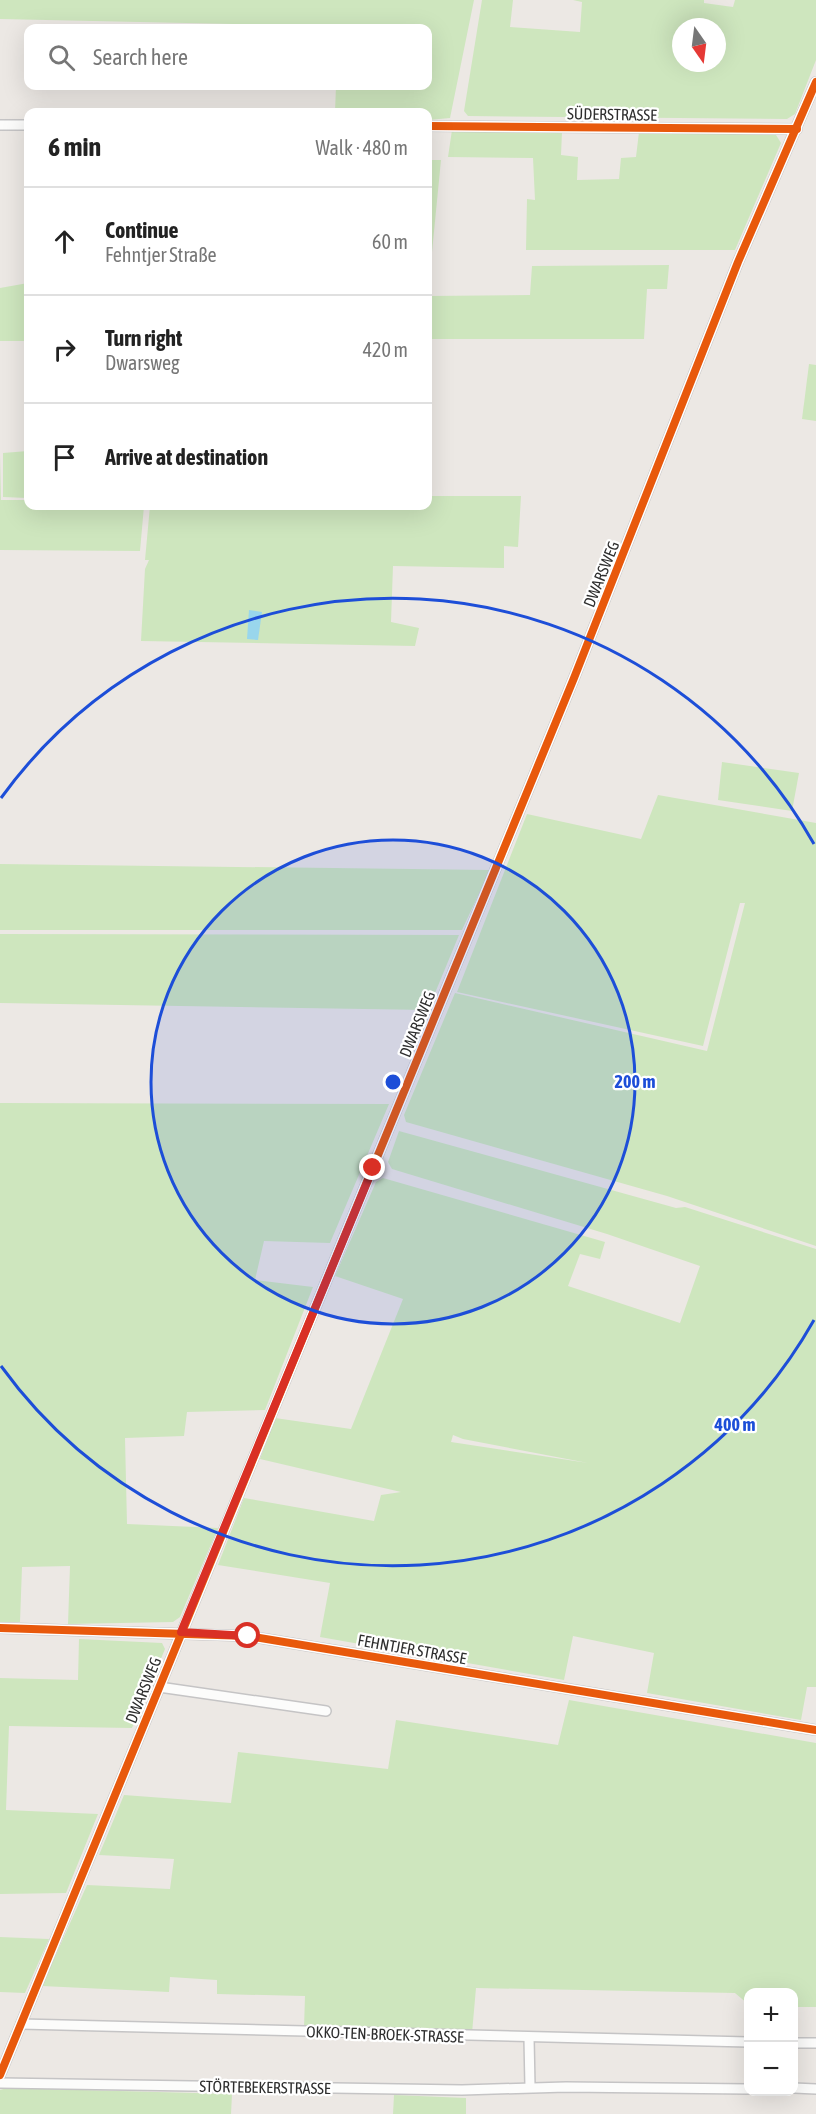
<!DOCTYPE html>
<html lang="en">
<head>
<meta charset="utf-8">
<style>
  :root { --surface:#fff; --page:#f6f6f6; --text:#222; --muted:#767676; --line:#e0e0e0 }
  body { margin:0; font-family:"Asap Condensed",sans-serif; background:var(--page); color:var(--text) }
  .controls { position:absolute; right:18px; bottom:18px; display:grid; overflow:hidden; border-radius:12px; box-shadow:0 6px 24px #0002 }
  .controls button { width:54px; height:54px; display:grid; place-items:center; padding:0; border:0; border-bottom:2px solid var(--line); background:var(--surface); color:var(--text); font:30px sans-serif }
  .compass { position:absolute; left:672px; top:18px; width:54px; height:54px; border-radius:50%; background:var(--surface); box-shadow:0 6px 24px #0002; rotate:166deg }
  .stop { position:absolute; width:18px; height:18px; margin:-14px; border:4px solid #d93025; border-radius:50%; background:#fff }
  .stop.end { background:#d93025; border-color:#fff; box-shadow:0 2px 6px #0008 }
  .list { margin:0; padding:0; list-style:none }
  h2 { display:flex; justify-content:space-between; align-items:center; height:78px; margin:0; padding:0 24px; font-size:26px }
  h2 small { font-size:20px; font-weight:400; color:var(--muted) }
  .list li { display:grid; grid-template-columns:39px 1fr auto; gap:18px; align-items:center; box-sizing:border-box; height:108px; padding:0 24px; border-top:2px solid var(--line) }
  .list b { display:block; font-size:22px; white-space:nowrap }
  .list p { margin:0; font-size:20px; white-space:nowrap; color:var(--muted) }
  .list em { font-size:20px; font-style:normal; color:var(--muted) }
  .icon { flex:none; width:33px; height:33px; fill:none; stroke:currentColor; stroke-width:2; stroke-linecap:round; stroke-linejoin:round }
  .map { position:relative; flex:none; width:816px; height:2114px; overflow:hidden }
  .search { position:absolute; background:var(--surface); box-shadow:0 6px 24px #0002; left:24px; top:24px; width:408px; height:66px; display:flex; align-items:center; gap:15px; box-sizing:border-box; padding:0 21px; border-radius:12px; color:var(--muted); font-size:22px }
  .panel { position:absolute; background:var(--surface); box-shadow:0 6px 24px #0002; left:24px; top:108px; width:408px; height:402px; border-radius:12px }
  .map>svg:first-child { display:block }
</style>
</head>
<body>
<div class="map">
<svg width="816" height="2114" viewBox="0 0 816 2114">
  <rect width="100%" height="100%" fill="#ece8e4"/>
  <g fill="#cee6be" fill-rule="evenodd">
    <polygon points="0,0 474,0 450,118 428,120 428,112 335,112 336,86 428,86 428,28 0,19"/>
    <path d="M 482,0 L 513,0 L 510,27 L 580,32 L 582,2 L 573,0 L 704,0 L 704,3 L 733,7 L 735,0 L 816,0 L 816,60 L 795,114 L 787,119 L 468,116 L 464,111 ZM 681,27 L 717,27 L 717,63 L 681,63 Z"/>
    <polygon points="452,130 562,132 561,155 578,157 577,180 619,179 621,158 636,157 639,132 776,135 781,143 735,250 526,250 527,199 535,200 533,158 448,157"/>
    <polygon points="428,160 441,160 432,252 428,252"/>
    <polygon points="669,265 667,289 647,289 644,339 428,339 428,296 530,295 532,266"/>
    <polygon points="28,283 28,341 0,341 0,288"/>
    <polygon points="809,364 816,365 816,421 802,419"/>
    <polygon points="28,451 28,498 3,497 3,453"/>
    <polygon points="0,455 1,500 28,500 28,506 144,506 140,551 0,550"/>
    <polygon points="428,496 521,496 518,547 504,546 504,568 393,566 391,622 419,628 415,646 141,641 145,569 149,560 145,560 150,506 428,506"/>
    <polygon points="722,762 799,773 792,811 718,800"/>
    <polygon points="658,795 816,823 816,1246 667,1196 406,1122 404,1115 455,993 707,1051 745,903 740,903 703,1046 457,992 527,814 641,839"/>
    <polygon points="0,864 490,870 462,930 0,930"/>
    <polygon points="0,934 459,935 428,1010 0,1003"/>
    <polygon points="0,1103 389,1104 330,1243 264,1241 255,1280 313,1287 265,1410 187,1412 184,1436 125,1438 127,1524 218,1528 180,1617 173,1622 68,1624 70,1566 22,1567 20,1622 0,1622"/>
    <path d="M 399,1131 L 676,1208 L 685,1207 L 816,1249 L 816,1687 L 807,1687 L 801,1720 L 647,1693 L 654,1653 L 573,1636 L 564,1680 L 320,1637 L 330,1583 L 218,1565 L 244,1498 L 374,1521 L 381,1495 L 401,1492 L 260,1459 L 275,1418 L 351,1429 L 403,1299 L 335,1276 L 376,1182 L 383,1178 L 605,1242 L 600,1259 L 580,1254 L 568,1286 L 680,1323 L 700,1266 L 607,1234 L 392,1169 L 388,1162 ZM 453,1435 L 463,1439 L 588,1463 L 451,1442 Z"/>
    <polygon points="79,1639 162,1643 165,1649 132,1728 9,1726 6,1810 98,1814 66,1893 0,1894 0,1678 78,1680"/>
    <polygon points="569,1700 816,1743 816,2007 794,2007 794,1992 748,1992 748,2004 735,1993 476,1988 472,2033 304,2028 305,1996 217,1994 217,1980 170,1977 169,1992 42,1986 87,1885 170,1889 174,1859 99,1855 124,1795 231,1803 238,1752 388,1769 396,1720 558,1745"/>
    <polygon points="0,1937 49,1939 25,1993 0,1992"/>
    <polygon points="7,2088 232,2094 231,2114 0,2114 0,2090"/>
    <polygon points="394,2095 466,2098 466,2114 393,2114"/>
  </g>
  <polygon fill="#99d6ec" points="249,610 262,612 258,640 247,639"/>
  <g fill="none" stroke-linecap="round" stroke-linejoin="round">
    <defs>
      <g id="minor">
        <polyline points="0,125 28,125"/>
        <polyline points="428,126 797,129"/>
        <polyline points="0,1628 248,1636 816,1730"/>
        <polyline points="159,1687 326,1711"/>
        <polyline points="21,2024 748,2042"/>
        <polyline points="529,2038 530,2087"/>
        <polyline points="794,2043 816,2043"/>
        <polyline points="0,2075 574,678 738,262 816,82"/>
        <polyline points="0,2083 462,2090 566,2087 748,2089"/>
        <polyline points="794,2088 816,2089"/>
      </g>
    </defs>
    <use href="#minor" stroke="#c5c4c5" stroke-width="12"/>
    <use href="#minor" stroke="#fcfcfb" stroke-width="9"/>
    <defs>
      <g id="cycleway">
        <polyline points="428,126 797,129"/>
        <polyline points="0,1628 248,1636 816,1730"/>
        <polyline points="0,2075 574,678 738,262 816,82"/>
      </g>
    </defs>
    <use href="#cycleway" stroke="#fff" stroke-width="11"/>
    <use href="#cycleway" stroke="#e8590c" stroke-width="8"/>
  </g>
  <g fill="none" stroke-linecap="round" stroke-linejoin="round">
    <polyline stroke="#d93025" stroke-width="8" points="248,1636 181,1632 373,1168"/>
  </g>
  <circle cx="393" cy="1082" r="242" fill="#1d4ed8" fill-opacity=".12"/>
  <g fill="none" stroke="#1d4ed8" stroke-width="3">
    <circle cx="393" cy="1082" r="242"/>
    <path d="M814 1320A484 484 0 0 1 1 1366M1 798A484 484 0 0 1 814 844"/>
  </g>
  <g text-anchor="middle" stroke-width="4.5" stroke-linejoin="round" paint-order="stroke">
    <g font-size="16" fill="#2e2e2e" stroke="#fff">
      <text transform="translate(612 114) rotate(1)" y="6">SÜDERSTRASSE</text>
      <text transform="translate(601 574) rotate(-68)" y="6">DWARSWEG</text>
      <text transform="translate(417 1024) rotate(-68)" y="6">DWARSWEG</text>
      <text transform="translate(412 1649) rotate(10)" y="6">FEHNTJER STRASSE</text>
      <text transform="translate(143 1690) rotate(-68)" y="6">DWARSWEG</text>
      <text transform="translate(385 2034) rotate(2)" y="6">OKKO-TEN-BROEK-STRASSE</text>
      <text transform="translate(265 2087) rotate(1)" y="6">STÖRTEBEKERSTRASSE</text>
    </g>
  </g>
  <circle cx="393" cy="1082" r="9" fill="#1d4ed8" stroke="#fff" stroke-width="3"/>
  <g font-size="18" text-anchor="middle" font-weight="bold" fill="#1d4ed8" stroke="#fff" stroke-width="4.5" stroke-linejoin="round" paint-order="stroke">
    <text x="635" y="1088">200 m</text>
    <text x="735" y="1431">400 m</text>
  </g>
</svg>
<div class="controls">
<button>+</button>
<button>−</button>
</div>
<svg class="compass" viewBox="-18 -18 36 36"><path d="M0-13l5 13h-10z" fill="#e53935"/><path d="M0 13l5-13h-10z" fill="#767676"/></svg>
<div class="stop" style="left:248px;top:1636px"></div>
<div class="stop end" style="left:373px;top:1168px"></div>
<div class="search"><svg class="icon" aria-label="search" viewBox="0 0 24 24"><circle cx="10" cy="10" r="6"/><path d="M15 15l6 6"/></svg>Search here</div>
<section class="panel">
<h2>6 min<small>Walk · 480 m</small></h2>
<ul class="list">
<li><svg class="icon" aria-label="ahead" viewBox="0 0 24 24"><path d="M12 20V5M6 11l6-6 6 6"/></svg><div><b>Continue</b><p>Fehntjer Straße</p></div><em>60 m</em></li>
<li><svg class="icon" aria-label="right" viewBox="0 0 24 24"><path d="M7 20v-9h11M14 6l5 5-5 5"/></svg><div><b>Turn right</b><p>Dwarsweg</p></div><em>420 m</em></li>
<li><svg class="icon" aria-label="arrive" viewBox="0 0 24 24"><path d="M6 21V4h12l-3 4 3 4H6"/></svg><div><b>Arrive at destination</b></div></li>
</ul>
</section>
</div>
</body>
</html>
